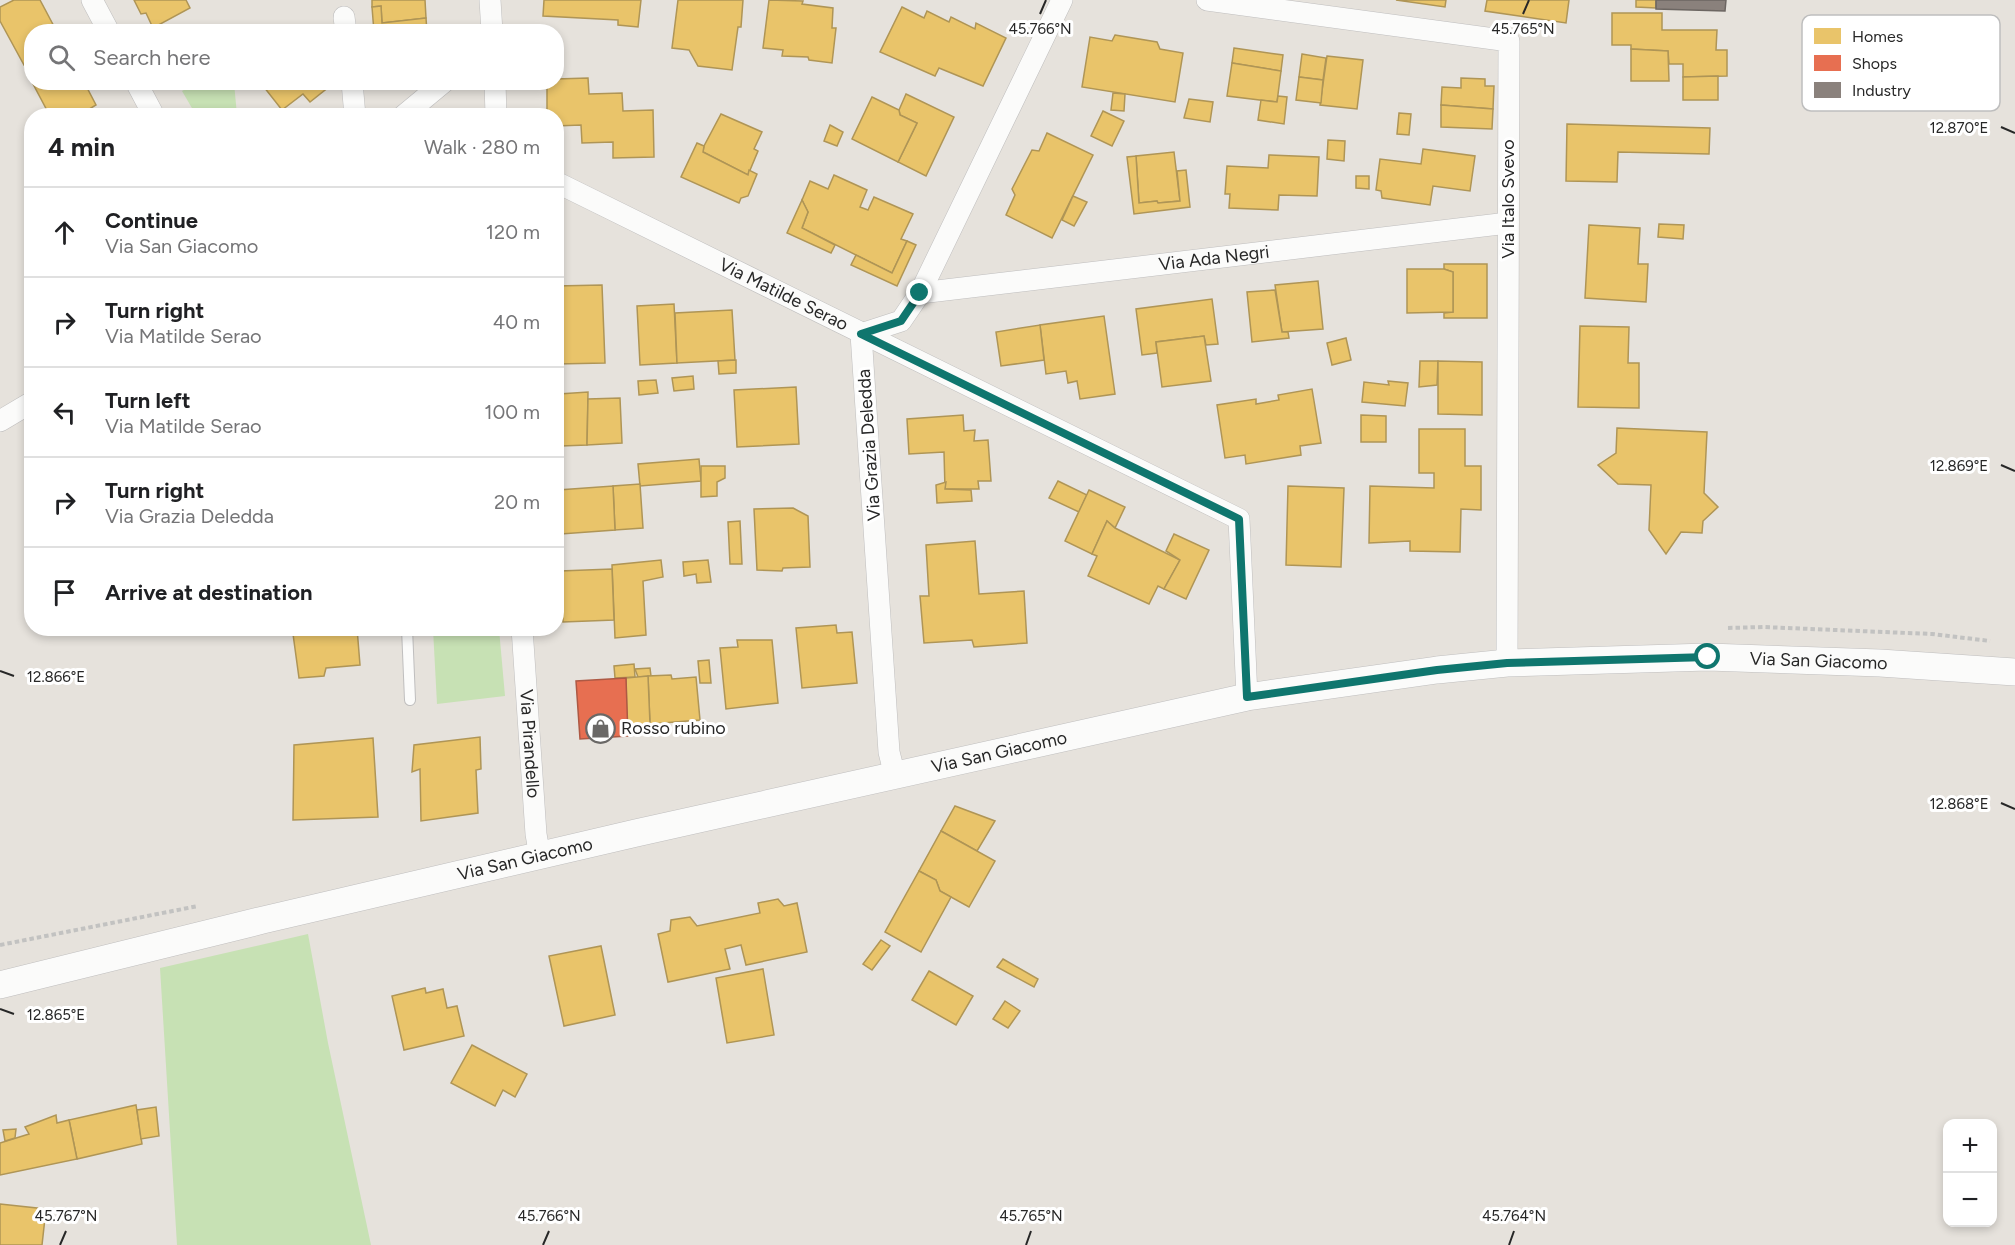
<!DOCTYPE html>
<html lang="en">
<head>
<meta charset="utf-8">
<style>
  :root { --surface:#fff; --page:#f2f2f2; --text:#202124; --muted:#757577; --line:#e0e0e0 }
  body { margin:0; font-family:Figtree,sans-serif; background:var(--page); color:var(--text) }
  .controls { position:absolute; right:18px; bottom:18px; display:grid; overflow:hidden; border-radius:12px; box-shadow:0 3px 9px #0003 }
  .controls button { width:54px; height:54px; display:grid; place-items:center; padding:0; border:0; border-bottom:2px solid var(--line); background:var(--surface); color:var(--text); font:30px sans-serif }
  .stop { position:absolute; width:18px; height:18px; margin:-14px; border:4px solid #0f766e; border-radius:50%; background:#fff }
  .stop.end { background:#0f766e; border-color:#fff; box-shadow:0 2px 6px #0008 }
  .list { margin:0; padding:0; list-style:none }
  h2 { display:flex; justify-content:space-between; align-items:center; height:78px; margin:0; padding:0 24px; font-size:26px }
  h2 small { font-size:20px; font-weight:400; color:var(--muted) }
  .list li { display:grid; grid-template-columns:39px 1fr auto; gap:18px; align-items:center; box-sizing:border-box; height:90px; padding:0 24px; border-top:2px solid var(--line) }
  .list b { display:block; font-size:22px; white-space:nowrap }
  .list p { margin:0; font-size:20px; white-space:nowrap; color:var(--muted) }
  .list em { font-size:20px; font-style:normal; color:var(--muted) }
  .icon { flex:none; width:33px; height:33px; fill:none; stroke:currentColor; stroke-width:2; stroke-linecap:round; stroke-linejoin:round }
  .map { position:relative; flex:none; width:2015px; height:1245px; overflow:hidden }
  .search { position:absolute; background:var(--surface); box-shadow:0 3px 9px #0003; left:24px; top:24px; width:540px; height:66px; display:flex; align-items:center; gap:15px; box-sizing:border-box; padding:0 21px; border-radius:24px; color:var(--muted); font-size:22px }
  .panel { position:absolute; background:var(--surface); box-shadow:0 3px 9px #0003; left:24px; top:108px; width:540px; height:528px; border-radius:24px }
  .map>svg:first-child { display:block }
</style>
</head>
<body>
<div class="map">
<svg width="2015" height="1245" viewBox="0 0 2015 1245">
  <rect width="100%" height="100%" fill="#e6e2dc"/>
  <g fill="#c7e1b4">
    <polygon points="197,83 234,83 237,115 196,115 182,91"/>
    <polygon points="433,629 499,629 505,696 437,704"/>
    <polygon points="308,934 328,1043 371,1245 177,1245 160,968"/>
  </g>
  <g fill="#e9c46a" stroke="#af9556" stroke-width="1.5">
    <polygon points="14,0 40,0 57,32 32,32 32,61 24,65 0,21 0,7"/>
    <polygon points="134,0 186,0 190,8 153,28 146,13 141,14"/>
    <polygon points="372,0 425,0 426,18 382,23 381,6 372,7"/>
    <polygon points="544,0 641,0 638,27 618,25 618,20 543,16"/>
    <polygon points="678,0 743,0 741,27 738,27 732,70 698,66 689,50 672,48"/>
    <polygon points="769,0 803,1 802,4 833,8 832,28 836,28 832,63 809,60 808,57 782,56 783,50 763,48"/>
    <polygon points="1396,0 1446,0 1445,7"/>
    <polygon points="1487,0 1569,0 1566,23 1485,11"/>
    <polygon points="1636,0 1656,0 1656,8 1636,7"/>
    <polygon points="381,6 382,23 426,18 427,32 374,32 372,7"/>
    <polygon points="902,7 924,18 927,11 949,22 951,17 975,29 976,23 1006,38 983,86 939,68 935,76 880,52"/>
    <polygon points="1612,13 1662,13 1662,30 1717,30 1716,50 1727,50 1727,76 1683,77 1683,64 1669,64 1668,51 1631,49 1631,45 1612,45"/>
    <polygon points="1115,35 1157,42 1160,49 1183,53 1175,102 1082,87 1090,37 1112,41"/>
    <polygon points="1234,48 1283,55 1281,71 1232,63"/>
    <polygon points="1631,49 1668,51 1669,81 1631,81"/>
    <polygon points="1302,54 1326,58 1323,80 1299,77"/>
    <polygon points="1327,56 1363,60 1357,109 1320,105"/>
    <polygon points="1232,63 1281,71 1277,102 1227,96"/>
    <polygon points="1718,76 1718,100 1683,100 1683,77"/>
    <polygon points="1299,77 1323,80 1321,103 1296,100"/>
    <polygon points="588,78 589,94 622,93 623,111 653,110 654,157 613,158 613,142 582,143 581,125 556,126 556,116 547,116 547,82 556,82 556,79"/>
    <polygon points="1461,78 1485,79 1485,86 1494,86 1493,109 1441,105 1442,87 1461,88"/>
    <polygon points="32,82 84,82 96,105 78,116 50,116"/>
    <polygon points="260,82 327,82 330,86 310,102 303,94 282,110"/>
    <polygon points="1113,93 1125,94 1124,111 1111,110"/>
    <polygon points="906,94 954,117 926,176 898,162 917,123 900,115 899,110"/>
    <polygon points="1278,96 1287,97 1284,124 1258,120 1261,100 1277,102"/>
    <polygon points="872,97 899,110 900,115 917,123 898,162 852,139"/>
    <polygon points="1189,99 1213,102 1210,122 1184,118"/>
    <polygon points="1441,105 1493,109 1492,129 1441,127"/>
    <polygon points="1103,111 1124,121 1112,146 1091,136"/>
    <polygon points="1399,113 1411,114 1409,135 1397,134"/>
    <polygon points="721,114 762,132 754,149 758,151 748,175 703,152 704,146"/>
    <polygon points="1567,124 1710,128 1709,154 1618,152 1617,182 1566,181"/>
    <polygon points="830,125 843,132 837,146 824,141"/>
    <polygon points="1047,133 1093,155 1052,238 1006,215 1015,195 1012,189 1032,150 1039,151"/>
    <polygon points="1328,140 1345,141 1344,161 1327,159"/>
    <polygon points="697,143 704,146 703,152 748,175 749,170 757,174 748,196 741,198 739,203 681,177"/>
    <polygon points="1423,149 1475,156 1470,191 1433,186 1430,205 1382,198 1381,191 1376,190 1380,159 1421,164"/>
    <polygon points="1174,152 1180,201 1158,203 1157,201 1139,203 1136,156"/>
    <polygon points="1269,155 1319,157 1317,196 1279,195 1278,210 1229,208 1230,194 1225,194 1227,166 1268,168"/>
    <polygon points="1136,156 1139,203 1157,201 1158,203 1180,201 1177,171 1186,170 1190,207 1134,214 1127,157"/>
    <polygon points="834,175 867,190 860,207 868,210 874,197 913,214 901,239 907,241 892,273 802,228 808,212 802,200 810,181 828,189"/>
    <polygon points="1356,176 1369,176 1369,189 1356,188"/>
    <polygon points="1073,196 1087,202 1074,226 1062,220"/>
    <polygon points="802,200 808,212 802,228 835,245 831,253 787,233"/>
    <polygon points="1659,224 1684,225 1683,239 1658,237"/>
    <polygon points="1589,225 1640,228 1638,264 1648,264 1646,302 1585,298"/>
    <polygon points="907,241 916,245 897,286 851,265 856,255 892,273"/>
    <polygon points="1444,264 1487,264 1487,318 1444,318 1444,313 1453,312 1453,272 1444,269"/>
    <polygon points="1407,269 1444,269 1453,272 1453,312 1407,313"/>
    <polygon points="1318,281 1323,329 1282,332 1275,285"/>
    <polygon points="602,285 605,363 556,364 556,286"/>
    <polygon points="1275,290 1282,332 1288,332 1289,338 1252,342 1247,292"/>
    <polygon points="1212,299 1218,344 1206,345 1204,336 1156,342 1157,353 1142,355 1136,309"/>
    <polygon points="674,304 677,363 640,365 637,306"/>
    <polygon points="732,310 735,360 677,363 675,313"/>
    <polygon points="1104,316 1115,394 1080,399 1077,381 1068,383 1066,371 1046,374 1040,325"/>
    <polygon points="1040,325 1044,360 1001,366 996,332"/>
    <polygon points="1580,326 1629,327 1628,363 1639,363 1639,408 1578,407"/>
    <polygon points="1204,336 1211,381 1162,387 1156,342"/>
    <polygon points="1346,338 1351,360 1332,365 1327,343"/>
    <polygon points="736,360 736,373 719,374 718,361"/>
    <polygon points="1420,361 1438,361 1437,385 1419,387"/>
    <polygon points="1438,361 1482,362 1482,415 1438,414"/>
    <polygon points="693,376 694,389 674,391 672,378"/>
    <polygon points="656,380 658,393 639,395 638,381"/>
    <polygon points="1388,381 1408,383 1405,406 1362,402 1364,382 1389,385"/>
    <polygon points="796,387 799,444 737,447 734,390"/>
    <polygon points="1312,389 1321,443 1300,446 1301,455 1246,464 1245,455 1225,458 1217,405 1256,399 1256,404 1279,400 1278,395"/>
    <polygon points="588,392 587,445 561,446 559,394"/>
    <polygon points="620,398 622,443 587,445 588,399"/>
    <polygon points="963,415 964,431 975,430 974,441 988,440 991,481 978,481 979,489 945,489 944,452 909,454 907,419"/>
    <polygon points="1361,415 1386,416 1386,442 1361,442"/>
    <polygon points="1617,428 1707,432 1704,493 1718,507 1703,521 1702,533 1681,532 1666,554 1649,530 1651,485 1618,484 1598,465 1616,453"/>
    <polygon points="1419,429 1465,429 1465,466 1481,466 1481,510 1461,509 1460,552 1410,551 1410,541 1369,543 1370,486 1434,488 1434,473 1419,473"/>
    <polygon points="699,459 701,481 640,486 638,464"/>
    <polygon points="701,466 725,466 725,478 717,482 717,496 701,497"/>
    <polygon points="1058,481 1087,495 1079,512 1049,498"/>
    <polygon points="946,482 945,489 971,490 972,501 937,503 936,485"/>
    <polygon points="640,484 643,528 615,530 613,486"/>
    <polygon points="613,486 615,530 561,534 558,490"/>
    <polygon points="1288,486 1344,488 1341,567 1286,565"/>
    <polygon points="1089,490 1125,507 1115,528 1107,521 1092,554 1065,541"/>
    <polygon points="793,508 808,516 810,567 783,568 782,571 757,570 754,509"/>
    <polygon points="740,521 742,564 730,564 728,522"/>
    <polygon points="1107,521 1115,528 1180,560 1164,589 1158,586 1149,604 1088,576 1097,556 1092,554"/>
    <polygon points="1174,534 1209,550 1186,599 1164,589 1180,560 1166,551"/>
    <polygon points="975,541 979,594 1024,591 1027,643 974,647 972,640 924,643 920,596 929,596 926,545"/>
    <polygon points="661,560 663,577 643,581 646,635 615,638 612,565"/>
    <polygon points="708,560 711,582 697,583 696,574 684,576 683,562"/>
    <polygon points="612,569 614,620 563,622 560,571"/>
    <polygon points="836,625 837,633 852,632 857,683 802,688 796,628"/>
    <polygon points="296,628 357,628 360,665 326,668 324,676 299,678 293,634 296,634"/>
    <polygon points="737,640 772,640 778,703 726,709 720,648 738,647"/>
    <polygon points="709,660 711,683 700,683 698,661"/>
    <polygon points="634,664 635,677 615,678 614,666"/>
    <polygon points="650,668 651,676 638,677 635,669"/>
    <polygon points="671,675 672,679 696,677 700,720 650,724 648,676"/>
    <polygon points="648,676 650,724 627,725 626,678"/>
    <polygon points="480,737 481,769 476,770 478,813 421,821 420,769 412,772 414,745"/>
    <polygon points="373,738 378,817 293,820 294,745"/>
    <polygon points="955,806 995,821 977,851 941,831"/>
    <polygon points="941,831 995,861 969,907 940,891 936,880 919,871"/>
    <polygon points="919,871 936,880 940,891 951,897 921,952 885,932"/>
    <polygon points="778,899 784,906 797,903 807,952 746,965 741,945 725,949 730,969 668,982 658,934 670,931 671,920 690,917 697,926 760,913 758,903"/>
    <polygon points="881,940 890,946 872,970 863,964"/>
    <polygon points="601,946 615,1015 564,1026 549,956"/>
    <polygon points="1003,959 1038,979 1034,987 997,967"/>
    <polygon points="763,969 774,1035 727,1043 716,978"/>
    <polygon points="929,971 973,996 956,1025 912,1000"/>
    <polygon points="425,988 426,993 443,989 447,1008 457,1006 464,1036 404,1050 392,996"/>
    <polygon points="1005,1001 1020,1011 1008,1028 993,1019"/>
    <polygon points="472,1045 527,1074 515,1097 503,1090 495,1106 451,1083"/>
    <polygon points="136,1105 142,1144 77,1159 69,1120"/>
    <polygon points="156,1107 159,1136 141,1139 137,1110"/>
    <polygon points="56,1115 57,1123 69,1120 77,1159 0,1175 0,1143 29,1134 25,1127"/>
    <polygon points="16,1129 15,1138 5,1141 3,1130"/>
    <polygon points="0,1204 46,1209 42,1245 0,1245"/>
  </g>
  <polygon fill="#e76f51" stroke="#ad5944" stroke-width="1.5" points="626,678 628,736 580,739 576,681"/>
  <polygon fill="#8a817c" stroke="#6c6662" stroke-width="1.5" points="1656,0 1726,0 1725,11 1656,9"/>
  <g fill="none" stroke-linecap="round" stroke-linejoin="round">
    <defs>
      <polyline id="service" points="407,628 410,700"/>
      <g id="minor">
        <polyline points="92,0 109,32"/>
        <polyline points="490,0 492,32"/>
        <polyline points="1207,0 1509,41 1507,663"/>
        <polyline points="344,17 346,32"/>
        <polyline points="136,82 154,116"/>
        <polyline points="352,82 355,116"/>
        <polyline points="495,82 496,116"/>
        <polyline points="403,116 444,82"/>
        <path id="s1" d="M 556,182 L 1239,519 L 1247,697"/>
        <path id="s2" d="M 920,293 L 1508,223"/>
        <polyline points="0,421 32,402"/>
        <path id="s3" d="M 522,628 L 536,834 L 540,857"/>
        <polyline points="895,776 889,752 861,334 901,321 920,293 1062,0"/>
      </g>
      <g id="tertiary">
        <path id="s4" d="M 0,985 L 263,920 L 636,833 L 1247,697 L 1437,670 L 1507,663 L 1708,657 L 1880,663 L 2015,672"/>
      </g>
    </defs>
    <use href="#service" stroke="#bfbebe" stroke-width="12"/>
    <use href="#minor" stroke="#bfbebe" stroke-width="22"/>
    <use href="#tertiary" stroke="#bfbebe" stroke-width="28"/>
    <g stroke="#c2c2c1" stroke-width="4" stroke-dasharray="4.5 3" stroke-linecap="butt">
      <polyline points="1728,628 1763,627 1932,634 1990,641"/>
      <polyline points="0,945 198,906"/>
    </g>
    <use href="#service" stroke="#fbfbfa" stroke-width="10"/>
    <use href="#minor" stroke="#fbfbfa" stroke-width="21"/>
    <use href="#tertiary" stroke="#fbfbfa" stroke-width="27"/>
  </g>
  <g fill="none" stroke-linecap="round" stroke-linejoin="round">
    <polyline stroke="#0f766e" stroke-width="8" points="920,293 901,321 861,334 1239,519 1247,697 1437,670 1507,663 1708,657"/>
  </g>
  <path fill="none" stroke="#272727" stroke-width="2" d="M 1040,14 L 1046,0M 1523,14 L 1529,0M 2001,127 L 2015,133M 2001,465 L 2015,471M 0,671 L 14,676M 2001,803 L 2015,809M 0,1009 L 14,1014M 60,1245 L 66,1231M 543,1245 L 549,1231M 1026,1245 L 1031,1231M 1509,1245 L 1514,1231"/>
  <defs>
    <symbol id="shop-ring" viewBox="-11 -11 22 22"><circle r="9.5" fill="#fff" stroke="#6a6866" stroke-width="1.5"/><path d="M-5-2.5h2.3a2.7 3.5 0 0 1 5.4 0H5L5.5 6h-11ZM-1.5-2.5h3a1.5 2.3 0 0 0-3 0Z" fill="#6a6866"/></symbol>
  </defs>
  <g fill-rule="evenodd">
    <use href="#shop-ring" x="584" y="712" width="33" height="33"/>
  </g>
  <g text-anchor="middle" stroke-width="6" stroke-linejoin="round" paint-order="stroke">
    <g font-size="18" fill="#272727" stroke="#fff">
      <text transform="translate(1508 199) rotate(-90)" y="6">Via Italo Svevo</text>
      <text dy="6" stroke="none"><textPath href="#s2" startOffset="296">Via Ada Negri</textPath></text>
      <text dy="6" stroke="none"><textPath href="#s1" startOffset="254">Via Matilde Serao</textPath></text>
      <text transform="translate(869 445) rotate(-94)" y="6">Via Grazia Deledda</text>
      <text dy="6" stroke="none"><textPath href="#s4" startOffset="1854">Via San Giacomo</textPath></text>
      <text dy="6" stroke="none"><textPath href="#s3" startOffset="116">Via Pirandello</textPath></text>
      <text dy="6" stroke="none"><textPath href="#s4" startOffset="1026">Via San Giacomo</textPath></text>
      <text dy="6" stroke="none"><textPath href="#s4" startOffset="540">Via San Giacomo</textPath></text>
    </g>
    <g font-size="18" fill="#272727" stroke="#fff" text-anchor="start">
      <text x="621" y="734">Rosso rubino</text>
    </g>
  </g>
  <rect x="1802" y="15" width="198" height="96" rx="9" fill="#fff" stroke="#bebebe" stroke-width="1.5"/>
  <rect x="1814" y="28" width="27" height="16" fill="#e9c46a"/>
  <rect x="1814" y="55" width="27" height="16" fill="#e76f51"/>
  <rect x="1814" y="82" width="27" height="16" fill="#8a817c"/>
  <g font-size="16" fill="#272727">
    <text x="1852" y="42">Homes</text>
    <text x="1852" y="69">Shops</text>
    <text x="1852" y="96">Industry</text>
  </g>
  <g font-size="15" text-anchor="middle" fill="#272727" stroke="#fff" stroke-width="6" stroke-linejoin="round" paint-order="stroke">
    <text x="1040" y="34">45.766°N</text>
    <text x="1523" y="34">45.765°N</text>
    <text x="1959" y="133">12.870°E</text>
    <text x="1959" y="471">12.869°E</text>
    <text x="56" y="682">12.866°E</text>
    <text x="1959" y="809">12.868°E</text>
    <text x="56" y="1020">12.865°E</text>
    <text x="66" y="1221">45.767°N</text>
    <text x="549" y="1221">45.766°N</text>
    <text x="1031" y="1221">45.765°N</text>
    <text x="1514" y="1221">45.764°N</text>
  </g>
</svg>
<div class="controls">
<button>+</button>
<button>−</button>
</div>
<div class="stop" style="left:1708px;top:657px"></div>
<div class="stop end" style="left:920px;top:293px"></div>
<div class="search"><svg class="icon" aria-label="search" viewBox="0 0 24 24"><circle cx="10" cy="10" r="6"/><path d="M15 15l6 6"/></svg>Search here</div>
<section class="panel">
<h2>4 min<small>Walk · 280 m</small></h2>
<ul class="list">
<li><svg class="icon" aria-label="ahead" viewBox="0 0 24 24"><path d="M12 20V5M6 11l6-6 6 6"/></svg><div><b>Continue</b><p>Via San Giacomo</p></div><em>120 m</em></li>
<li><svg class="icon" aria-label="right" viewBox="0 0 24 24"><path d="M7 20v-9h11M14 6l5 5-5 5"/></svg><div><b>Turn right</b><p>Via Matilde Serao</p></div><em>40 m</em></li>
<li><svg class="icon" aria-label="left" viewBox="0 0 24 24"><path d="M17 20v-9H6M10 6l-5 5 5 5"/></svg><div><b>Turn left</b><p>Via Matilde Serao</p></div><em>100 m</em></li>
<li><svg class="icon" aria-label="right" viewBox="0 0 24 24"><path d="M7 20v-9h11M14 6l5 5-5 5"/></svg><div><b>Turn right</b><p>Via Grazia Deledda</p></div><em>20 m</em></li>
<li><svg class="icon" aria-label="arrive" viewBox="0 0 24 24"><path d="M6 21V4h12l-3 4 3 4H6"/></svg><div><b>Arrive at destination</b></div></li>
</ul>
</section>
</div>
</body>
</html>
